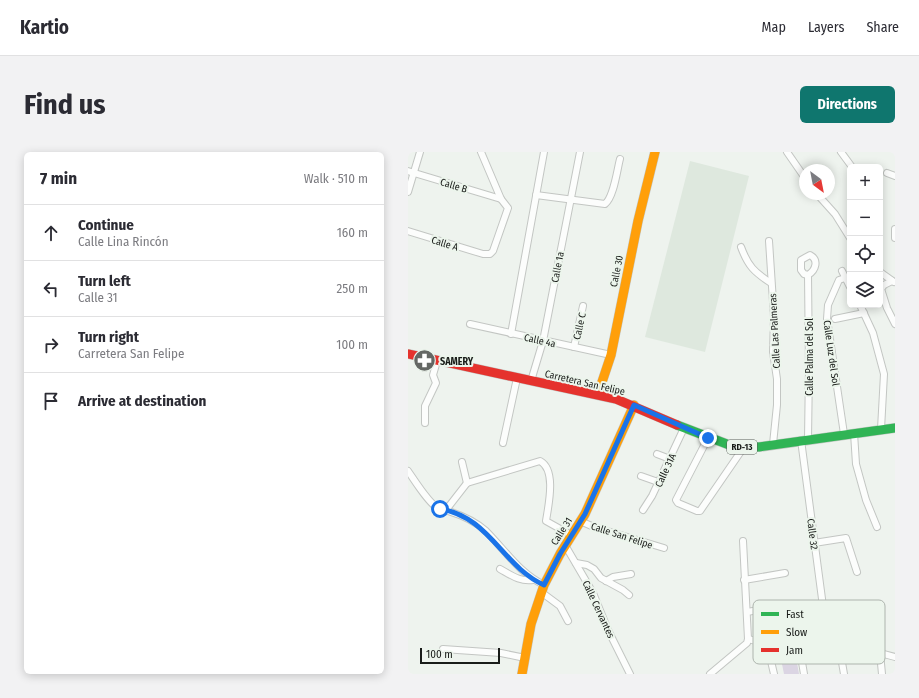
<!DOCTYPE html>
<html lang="en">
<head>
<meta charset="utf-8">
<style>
  :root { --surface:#fff; --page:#f2f2f3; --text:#2b2b33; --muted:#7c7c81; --line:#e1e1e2; --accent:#0f766e }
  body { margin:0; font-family:"Fira Sans Condensed",sans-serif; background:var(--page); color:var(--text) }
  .controls { position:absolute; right:12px; top:12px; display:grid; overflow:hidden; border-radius:6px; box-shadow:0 2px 10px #0003 }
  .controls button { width:36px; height:36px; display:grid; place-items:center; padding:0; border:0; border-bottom:1px solid var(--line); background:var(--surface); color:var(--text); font:20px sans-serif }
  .compass { position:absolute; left:391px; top:12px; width:36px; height:36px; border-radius:50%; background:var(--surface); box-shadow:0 2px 10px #0003; rotate:148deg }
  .scale { position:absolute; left:12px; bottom:10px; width:80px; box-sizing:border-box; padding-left:4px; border:2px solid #191c19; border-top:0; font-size:11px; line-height:14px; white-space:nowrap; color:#191c19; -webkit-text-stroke:3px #ecf5ec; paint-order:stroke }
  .stop { position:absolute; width:12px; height:12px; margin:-9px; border:3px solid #1a73e8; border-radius:50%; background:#fff }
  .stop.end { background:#1a73e8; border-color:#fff; box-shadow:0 1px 4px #0008 }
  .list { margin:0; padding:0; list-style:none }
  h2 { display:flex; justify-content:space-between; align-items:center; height:52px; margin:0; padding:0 16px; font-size:17px }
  h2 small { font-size:13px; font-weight:400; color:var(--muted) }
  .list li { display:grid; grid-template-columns:26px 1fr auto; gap:12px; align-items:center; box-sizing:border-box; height:56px; padding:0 16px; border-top:1px solid var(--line) }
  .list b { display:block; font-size:15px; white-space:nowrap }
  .list p { margin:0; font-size:13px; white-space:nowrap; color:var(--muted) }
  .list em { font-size:13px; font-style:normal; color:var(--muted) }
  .icon { flex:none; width:22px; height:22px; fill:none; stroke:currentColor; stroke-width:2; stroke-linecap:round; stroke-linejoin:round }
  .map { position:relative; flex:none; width:487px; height:522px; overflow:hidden; border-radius:6px }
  header { display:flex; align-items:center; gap:24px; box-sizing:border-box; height:56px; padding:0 20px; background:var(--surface); border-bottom:1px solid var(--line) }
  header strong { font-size:19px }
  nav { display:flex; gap:22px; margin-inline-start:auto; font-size:14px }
  .intro { display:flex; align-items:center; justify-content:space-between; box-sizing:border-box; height:96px; padding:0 24px }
  h1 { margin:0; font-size:28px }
  .button { padding:10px 18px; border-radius:6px; background:var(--accent); color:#fff; font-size:14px; font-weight:700 }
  main { display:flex; gap:24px; padding:0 24px }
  aside { flex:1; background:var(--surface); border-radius:6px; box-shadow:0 2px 10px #0003 }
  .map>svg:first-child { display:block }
</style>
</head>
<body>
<header>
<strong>Kartio</strong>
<nav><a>Map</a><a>Layers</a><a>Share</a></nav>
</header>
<div class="intro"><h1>Find us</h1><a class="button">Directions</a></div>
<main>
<aside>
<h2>7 min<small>Walk · 510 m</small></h2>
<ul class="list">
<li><svg class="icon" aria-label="ahead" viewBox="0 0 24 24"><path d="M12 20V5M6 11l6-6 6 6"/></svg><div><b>Continue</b><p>Calle Lina Rincón</p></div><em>160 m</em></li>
<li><svg class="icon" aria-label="left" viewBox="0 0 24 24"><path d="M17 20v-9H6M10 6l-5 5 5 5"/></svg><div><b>Turn left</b><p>Calle 31</p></div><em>250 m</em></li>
<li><svg class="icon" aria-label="right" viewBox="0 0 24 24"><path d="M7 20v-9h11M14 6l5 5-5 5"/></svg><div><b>Turn right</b><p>Carretera San Felipe</p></div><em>100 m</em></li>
<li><svg class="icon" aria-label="arrive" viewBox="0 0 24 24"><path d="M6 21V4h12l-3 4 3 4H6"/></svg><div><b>Arrive at destination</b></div></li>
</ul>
</aside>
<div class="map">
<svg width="487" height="522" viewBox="0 0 487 522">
  <rect width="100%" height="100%" fill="#eef3ee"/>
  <polygon fill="#dee8de" points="282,9 341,24 297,200 237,185"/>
  <polygon fill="#dbd5e3" points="387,500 391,522 376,522 372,502"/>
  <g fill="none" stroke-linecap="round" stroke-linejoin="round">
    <defs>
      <g id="street">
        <polyline points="379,0 397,26"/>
        <polyline points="433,0 444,15"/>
        <polyline points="0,19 93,47"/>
        <polyline points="479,21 487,24"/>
        <polyline points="0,40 12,0"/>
        <polyline points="409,42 427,62 442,86"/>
        <path d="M 128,43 L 197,52 C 206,45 209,18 212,7"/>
        <polyline points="487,77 487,86"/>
        <polyline points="0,79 75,102 82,102 85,99 100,56 93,47 73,0"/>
        <polyline points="361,89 366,165 365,200 369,227 369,253 365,292"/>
        <path d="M 333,95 C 340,114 346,120 363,131"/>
        <path d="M 402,103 C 411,108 408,118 400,123 L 396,122 L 393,118 L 393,108 Z"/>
        <polyline points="434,119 442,135"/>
        <polyline points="472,120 486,130"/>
        <polyline points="484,129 476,133 473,137 479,156 487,172"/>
        <polyline points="452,153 465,181 476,222 473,277"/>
        <polyline points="427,167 456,161"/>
        <polyline points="62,172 203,203"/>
        <polyline points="103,182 136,0"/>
        <polyline points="166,195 175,154"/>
        <polyline points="123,229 135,189 172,0"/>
        <polyline points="17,271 17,254 28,231 25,223 29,209"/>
        <polyline points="446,281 448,312 458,348 469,375"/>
        <polyline points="436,282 419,167 420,153 431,128 437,126"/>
        <polyline points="300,286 268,348 270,351 289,359 292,359 336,295"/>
        <polyline points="400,287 401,217 400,123"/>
        <polyline points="393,288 418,477"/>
        <polyline points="95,291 109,226"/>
        <polyline points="249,302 262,307"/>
        <polyline points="54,310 59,331"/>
        <path d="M 0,319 C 7,329 21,352 31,357 C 34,358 38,358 40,359 C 53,363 68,370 78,379 C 97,398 111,421 136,433"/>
        <polyline points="233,324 250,330"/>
        <path d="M 38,358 L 59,331 L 132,309 C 149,318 140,355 138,369 L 163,383"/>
        <polyline points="235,358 244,344 276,276"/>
        <polyline points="172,369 186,375 256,396"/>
        <polyline points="406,391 438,386 449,420"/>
        <polyline points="157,393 185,441 200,478 222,522"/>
        <polyline points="168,411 179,413 186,417 193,426 215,438 221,443"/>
        <path d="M 92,417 C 103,423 112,430 125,428"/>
        <polyline points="336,428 377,421"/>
        <polyline points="198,429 205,425 223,422"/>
        <polyline points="133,440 152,454 160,469"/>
        <polyline points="339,460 362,456 386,463 472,501 487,505"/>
        <polyline points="386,463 396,522"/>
        <polyline points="426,481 431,493 436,522"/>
        <polyline points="340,487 359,492 366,522"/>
        <polyline points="461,496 472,455"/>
        <polyline points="35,497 93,501 117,506"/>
        <polyline points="472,501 474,522"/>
        <polyline points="302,522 339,491 340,487 335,389"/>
      </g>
      <polyline id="fast" points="269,273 324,294 351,295 487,276"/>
      <g id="slow">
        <polyline points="190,242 203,203 230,69 247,0"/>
        <polyline points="114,522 123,472 136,433 152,402 177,362 226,253"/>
      </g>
      <polyline id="jam" points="0,202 208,247 269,273"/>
    </defs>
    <use href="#street" stroke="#c3c6c3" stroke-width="8"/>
    <use href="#fast" stroke="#c3c6c3" stroke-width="10"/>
    <use href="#slow" stroke="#c3c6c3" stroke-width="10"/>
    <use href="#jam" stroke="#c3c6c3" stroke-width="10"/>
    <use href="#street" stroke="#fcfdfc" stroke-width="6"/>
    <use href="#fast" stroke="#30b455" stroke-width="9"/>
    <use href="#slow" stroke="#ff9f0a" stroke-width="9"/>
    <use href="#jam" stroke="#e5322d" stroke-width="9"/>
  </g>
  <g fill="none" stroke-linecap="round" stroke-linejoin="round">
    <path stroke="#1a73e8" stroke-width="5" d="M 32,357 C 81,364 95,415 136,433 L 152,402 L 177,362 L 226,253 L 300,286"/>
  </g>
  <defs>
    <symbol id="pharmacy-disc" viewBox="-11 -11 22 22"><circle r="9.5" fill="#646764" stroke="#ecf5ec"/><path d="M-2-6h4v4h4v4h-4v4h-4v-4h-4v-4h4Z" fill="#fff"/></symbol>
  </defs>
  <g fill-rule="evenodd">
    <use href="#pharmacy-disc" x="4" y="196" width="25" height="25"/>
  </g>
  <g text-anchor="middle" stroke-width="4" stroke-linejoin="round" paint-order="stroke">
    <rect fill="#ecf5ec" stroke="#585d58" stroke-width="1" x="319" y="288" width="30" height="14" rx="3"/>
    <g font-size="9" font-weight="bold" fill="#191c19">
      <text x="334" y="298">RD-13</text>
    </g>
    <g font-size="10" fill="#191c19" stroke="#ecf5ec">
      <text transform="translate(46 33) rotate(17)" y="4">Calle B</text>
      <text transform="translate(37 91) rotate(17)" y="4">Calle A</text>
      <text transform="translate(149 115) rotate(-79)" y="4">Calle 1a</text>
      <text transform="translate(208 119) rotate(-79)" y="4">Calle 30</text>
      <text transform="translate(171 174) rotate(-77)" y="4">Calle C</text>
      <text transform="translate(366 179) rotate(-93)" y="4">Calle Las Palmeras</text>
      <text transform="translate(132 188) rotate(12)" y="4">Calle 4a</text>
      <text transform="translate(424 201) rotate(82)" y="4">Calle Luz del Sol</text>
      <text transform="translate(401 205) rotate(-90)" y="4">Calle Palma del Sol</text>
      <text transform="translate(177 230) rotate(13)" y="4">Carretera San Felipe</text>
      <text transform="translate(257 318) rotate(-65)" y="4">Calle 31A</text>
      <text transform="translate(153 379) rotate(-58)" y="4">Calle 31</text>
      <text transform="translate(405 382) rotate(83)" y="4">Calle 32</text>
      <text transform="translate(214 383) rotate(18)" y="4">Calle San Felipe</text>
      <text transform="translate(191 457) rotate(65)" y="4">Calle Cervantes</text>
    </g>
    <g font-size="10" font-weight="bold" fill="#191c19" stroke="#ecf5ec" text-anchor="start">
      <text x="32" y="213">SAMERY</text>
    </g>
  </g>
  <rect x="345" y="448" width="132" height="64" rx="6" fill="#ecf5ec" stroke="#adb4ad" stroke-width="1"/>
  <rect x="353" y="460" width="18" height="4" fill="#30b455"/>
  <rect x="353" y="478" width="18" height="4" fill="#ff9f0a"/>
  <rect x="353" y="496" width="18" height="4" fill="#e5322d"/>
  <g font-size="11" fill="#191c19">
    <text x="378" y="466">Fast</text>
    <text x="378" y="484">Slow</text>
    <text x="378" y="502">Jam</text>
  </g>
</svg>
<div class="controls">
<button>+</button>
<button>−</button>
<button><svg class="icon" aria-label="locate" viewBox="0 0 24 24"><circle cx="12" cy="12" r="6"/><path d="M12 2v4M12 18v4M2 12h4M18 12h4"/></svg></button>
<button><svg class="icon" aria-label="layers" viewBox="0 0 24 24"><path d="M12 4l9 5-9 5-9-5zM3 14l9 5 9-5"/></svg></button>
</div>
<svg class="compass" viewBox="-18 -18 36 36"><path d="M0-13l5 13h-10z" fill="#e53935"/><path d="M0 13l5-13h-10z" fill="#7c7c81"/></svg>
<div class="scale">100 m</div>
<div class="stop" style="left:32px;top:357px"></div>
<div class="stop end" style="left:300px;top:286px"></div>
</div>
</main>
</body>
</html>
